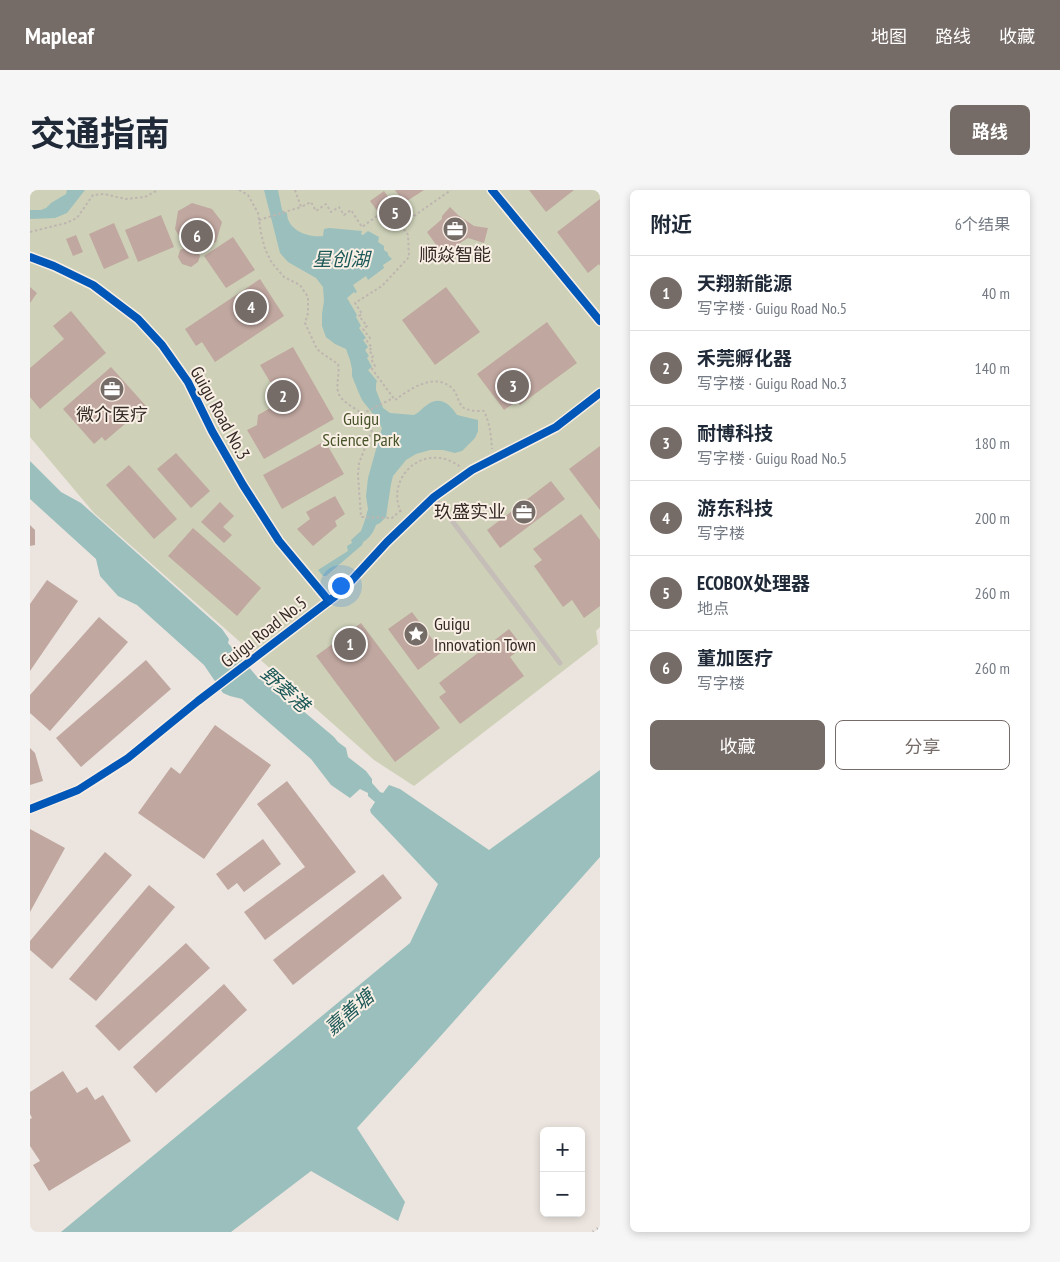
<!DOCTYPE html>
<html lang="zh">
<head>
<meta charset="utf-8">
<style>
  :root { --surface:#fff; --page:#f6f6f7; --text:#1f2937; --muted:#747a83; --line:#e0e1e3; --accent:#756b67 }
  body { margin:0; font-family:"PT Sans Narrow","Noto Sans SC",sans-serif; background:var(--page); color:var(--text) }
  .controls { position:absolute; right:15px; bottom:15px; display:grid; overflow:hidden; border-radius:8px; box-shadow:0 2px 8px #0003 }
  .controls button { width:45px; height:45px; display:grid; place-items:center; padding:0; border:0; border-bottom:1px solid var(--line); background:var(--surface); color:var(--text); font:25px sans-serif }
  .you { position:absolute; left:310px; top:395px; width:18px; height:18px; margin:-12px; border:4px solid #fff; border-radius:50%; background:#1a73e8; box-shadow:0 0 0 8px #1a73e833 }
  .badge { display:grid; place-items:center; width:32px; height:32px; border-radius:50%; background:var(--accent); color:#fff; font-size:16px; font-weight:700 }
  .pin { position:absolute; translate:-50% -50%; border:2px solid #fff; box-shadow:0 1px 5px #0006 }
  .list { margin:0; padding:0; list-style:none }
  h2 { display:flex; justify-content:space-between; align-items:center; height:65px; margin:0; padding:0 20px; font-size:21px }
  h2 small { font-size:16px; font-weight:400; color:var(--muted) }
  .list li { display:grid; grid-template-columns:32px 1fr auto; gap:15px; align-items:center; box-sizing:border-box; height:75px; padding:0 20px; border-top:1px solid var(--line) }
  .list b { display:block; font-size:19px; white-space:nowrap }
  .list p { margin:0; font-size:16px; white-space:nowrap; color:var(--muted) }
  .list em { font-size:16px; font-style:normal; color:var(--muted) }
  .actions { display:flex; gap:10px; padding:15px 20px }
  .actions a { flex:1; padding:11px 0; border:1px solid var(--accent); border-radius:8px; text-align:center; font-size:18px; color:var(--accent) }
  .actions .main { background:var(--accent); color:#fff }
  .map { position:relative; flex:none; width:570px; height:1042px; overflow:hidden; border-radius:8px }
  header { display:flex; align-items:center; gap:30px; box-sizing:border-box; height:70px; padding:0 25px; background:var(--accent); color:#fff }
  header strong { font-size:24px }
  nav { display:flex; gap:28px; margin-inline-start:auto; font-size:18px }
  .intro { display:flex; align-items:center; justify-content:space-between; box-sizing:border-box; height:120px; padding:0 30px }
  h1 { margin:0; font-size:35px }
  .button { padding:12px 22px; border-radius:8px; background:var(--accent); color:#fff; font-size:18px; font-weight:700 }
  main { display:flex; gap:30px; padding:0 30px }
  aside { flex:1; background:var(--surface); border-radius:8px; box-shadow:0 2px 8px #0003 }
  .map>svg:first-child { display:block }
</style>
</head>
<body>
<header>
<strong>Mapleaf</strong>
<nav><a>地图</a><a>路线</a><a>收藏</a></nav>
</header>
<div class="intro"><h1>交通指南</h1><a class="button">路线</a></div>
<main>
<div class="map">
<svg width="570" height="1042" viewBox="0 0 570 1042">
  <rect width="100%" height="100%" fill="#ece5df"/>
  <polygon fill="#ced1b8" points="0,0 570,0 570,437 566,441 568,454 384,596 344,570 64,323 0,247"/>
  <g fill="#9abfbd">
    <polygon points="37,0 55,0 37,23 25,28 0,29 0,20 11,20 16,18 21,13 36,4"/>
    <path d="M 234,0 L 248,0 L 252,20 L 257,23 C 257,40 278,48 293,46 L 294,39 L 299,38 L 332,41 L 331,44 L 333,45 L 338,41 L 349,47 L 348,52 L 354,56 L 354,60 L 358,63 L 358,65 L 362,69 L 353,75 L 354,78 L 338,90 L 336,86 L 323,95 L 327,102 L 325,103 L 324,102 L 317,108 L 327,125 L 326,127 L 331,136 L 329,138 L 336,148 L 333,150 L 338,157 L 335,160 L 339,166 L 337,168 L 342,177 L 338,180 L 347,191 L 346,194 L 346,200 L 353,218 L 360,223 L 384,225 C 389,223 392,218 397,215 C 410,205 420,214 427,225 L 448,230 L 448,241 L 445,248 L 432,261 L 425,263 L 413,260 L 400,260 L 386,264 L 376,270 L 363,286 L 361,294 L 356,327 L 350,333 L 346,335 C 344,341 341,346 336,350 C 331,354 335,349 332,355 L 296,386 L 293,386 L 288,380 L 318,361 L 317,356 L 322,353 L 321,350 L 331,341 L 335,330 L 338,319 L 336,306 L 338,288 L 352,238 L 347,229 L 332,210 L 328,201 L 322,186 L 322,179 L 320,170 L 316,159 L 305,154 L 296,147 L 292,136 L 292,124 L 294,111 L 293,97 L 286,88 L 258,72 L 250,63 Z"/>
    <polygon points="0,271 31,302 51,313 192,439 199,449 198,453 229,489 234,488 304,547 308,552 316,558 318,567 336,581 342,589 342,593 350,602 353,603 359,595 370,599 459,660 570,580 570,667 408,849 327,938 375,1012 368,1031 281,981 201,1042 31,1042 380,753 408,694 341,623 340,620 345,612 338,606 338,603 330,599 320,608 301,595 281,569 212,509 200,506 193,503 174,475 107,415 88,406 70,386 66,369 0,309"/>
  </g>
  <g fill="#c0a7a0">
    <polygon points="365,0 394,0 374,13"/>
    <polygon points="499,0 544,0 516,22"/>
    <polygon points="354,1 370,23 356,33 340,11"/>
    <polygon points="570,9 570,76 569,74 558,83 527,42"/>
    <polygon points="162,13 182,19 192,32 186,52 172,58 153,53 145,39 148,21"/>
    <polygon points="420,17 428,25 444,36 458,38 454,53 438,48 427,55 418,65 416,69 397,42 412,29 412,26"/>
    <polygon points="131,25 144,57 108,72 95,40"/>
    <polygon points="84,33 99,68 74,79 59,44"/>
    <polygon points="46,45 53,62 43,66 36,49"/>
    <polygon points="203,47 225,80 196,98 174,66"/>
    <polygon points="157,57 166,59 170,66 168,72 161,77 152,74 148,67 150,60"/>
    <polygon points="230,89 254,126 185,172 172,152 166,156 155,139"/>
    <polygon points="0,97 7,103 0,113"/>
    <polygon points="416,97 450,142 405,175 372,130"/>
    <polygon points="41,121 76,163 10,219 0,207 0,178 34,149 23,136"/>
    <polygon points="517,132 547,173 490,215 487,211 474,220 447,184"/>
    <polygon points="263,157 304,229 234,269 217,240 227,235 228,225 265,204 260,194 255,196 240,192 230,175"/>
    <polygon points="81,177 116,216 75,251 72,247 64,254 33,219"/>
    <polygon points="295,251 314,284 252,319 233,285"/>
    <polygon points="570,256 570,320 539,279"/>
    <polygon points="146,263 180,301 161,318 127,279"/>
    <polygon points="99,275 147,329 124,349 76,295"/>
    <polygon points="521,291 535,309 470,358 457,340"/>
    <polygon points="305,306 315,324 305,331 307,336 283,356 267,339 280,329 276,322"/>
    <polygon points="190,312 204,326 193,337 202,345 194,353 171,332"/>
    <polygon points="551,324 570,350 570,416 554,428 542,410 533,417 504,376 512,370 503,359"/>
    <polygon points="0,335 5,340 5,355 0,356"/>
    <polygon points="163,338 231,398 207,426 138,366"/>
    <polygon points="17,390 48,411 0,481 0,414"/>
    <polygon points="382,422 412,462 388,480 358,439"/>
    <polygon points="69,427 98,452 20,541 0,523 0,505"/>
    <polygon points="331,433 410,538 365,572 286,466"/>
    <polygon points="479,439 493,457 480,467 494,486 430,534 409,507 416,502 409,493"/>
    <polygon points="116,470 141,499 51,577 26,548"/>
    <polygon points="185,535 241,575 174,669 108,623 141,577 150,584"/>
    <polygon points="0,558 5,563 13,591 0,595"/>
    <polygon points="257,591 326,682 235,750 214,722 275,677 227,614"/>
    <polygon points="0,639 35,658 0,722"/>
    <polygon points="233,649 251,674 214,702 207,693 198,700 186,684"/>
    <polygon points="75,662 102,685 22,779 0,760 0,751"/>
    <polygon points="353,684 372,708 263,795 243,770"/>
    <polygon points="119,695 145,717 66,811 39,789"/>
    <polygon points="156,753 180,778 89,861 65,836"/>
    <polygon points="194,794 217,820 126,903 103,877"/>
    <polygon points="33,881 47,903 57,897 65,910 73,905 101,951 19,1001 3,975 10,971 0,956 0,929 2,928 0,924 0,902"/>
  </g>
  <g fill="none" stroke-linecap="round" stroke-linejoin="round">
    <g stroke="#beb5b0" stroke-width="2" stroke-dasharray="2.5 2.5" stroke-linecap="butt">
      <path d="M 209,0 L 218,5 L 228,23 L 231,43 L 235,59 L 242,73 L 254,87 L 270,95 L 278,107 L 278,123 L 275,133 L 287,159 L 293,164 L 308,174 C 310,183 306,192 308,202 C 311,212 324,217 331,223 C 336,228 339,234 342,240 L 329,273 L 328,285 L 331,327 L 362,328 L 370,321"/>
      <polyline points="265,0 271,17 281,12 286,21 296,14 301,22 309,17 314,25 321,20 332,37 347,26 353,36 366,27 371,35 421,0"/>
      <polyline points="229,30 271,17"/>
      <path d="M 371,35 L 378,45 L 379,67 L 352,96 L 325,113 L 332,124 L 329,126 L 337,136 L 333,139 L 340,148 L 337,151 L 342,158 L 339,160 L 343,166 L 341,169 L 345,176 L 342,179 L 365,210 C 380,199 404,182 422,198 C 428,204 428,214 434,218 C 439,221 448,221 454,221 C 460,234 461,245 462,259"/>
      <polyline points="0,42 36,33 47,28 63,5 74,4 96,9 115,7 128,0"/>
      <polyline points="332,224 363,208"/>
      <path d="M 371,322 C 358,296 380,264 410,268 C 418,269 425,273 431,277"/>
    </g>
    <polyline stroke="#c5bdb8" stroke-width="5" points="404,307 530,473"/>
    <g stroke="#c5bdb8" stroke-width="10">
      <polyline points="462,0 570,131"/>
      <polyline points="0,67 24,76 63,95 108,129 132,155 158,192 182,241 213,295 249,351 299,411"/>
      <polyline points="0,619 48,600 98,568 168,511 312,401 357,352 404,307 442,280 526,237 570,203"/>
    </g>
    <polyline stroke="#aca6a2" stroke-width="3" stroke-dasharray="1 4" stroke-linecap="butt" points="563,1042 570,1037"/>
    <defs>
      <g id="cycleway">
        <polyline points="462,0 570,131"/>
        <polyline points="0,67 24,76 63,95 108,129 132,155 158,192 182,241 213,295 249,351 299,411"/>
        <polyline points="0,619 48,600 98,568 168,511 312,401 357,352 404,307 442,280 526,237 570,203"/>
      </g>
    </defs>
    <use href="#cycleway" stroke="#f9efe5" stroke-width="11"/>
    <use href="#cycleway" stroke="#0057b8" stroke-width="8"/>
  </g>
  <defs>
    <symbol id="office-disc" viewBox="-11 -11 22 22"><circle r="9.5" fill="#756b67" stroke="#f9efe5"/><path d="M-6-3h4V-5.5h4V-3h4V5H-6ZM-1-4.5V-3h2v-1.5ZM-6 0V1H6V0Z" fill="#fff"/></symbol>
    <symbol id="sight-disc" viewBox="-11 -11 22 22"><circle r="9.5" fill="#756b67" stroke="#f9efe5"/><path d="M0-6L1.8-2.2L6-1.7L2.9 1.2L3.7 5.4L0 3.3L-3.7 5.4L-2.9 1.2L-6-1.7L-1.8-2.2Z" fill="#fff"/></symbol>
  </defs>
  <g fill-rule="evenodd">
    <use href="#office-disc" x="411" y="25" width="28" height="28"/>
    <use href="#office-disc" x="68" y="185" width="28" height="28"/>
    <use href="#office-disc" x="480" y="308" width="28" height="28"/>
    <use href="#sight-disc" x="372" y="430" width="28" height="28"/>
  </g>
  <g text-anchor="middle" stroke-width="4" stroke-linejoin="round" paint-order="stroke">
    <g font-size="18" fill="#352a26" stroke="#f9efe5">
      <text x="425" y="71">顺焱智能</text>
      <text x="82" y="231">微介医疗</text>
      <text x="476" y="328" text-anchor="end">玖盛实业</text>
      <text x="404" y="440" text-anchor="start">Guigu<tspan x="404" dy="21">Innovation Town</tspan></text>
    </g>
    <g font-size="18" fill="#352a26" stroke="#f9efe5">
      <text transform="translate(190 223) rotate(61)" y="6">Guigu Road No.3</text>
      <text transform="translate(234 442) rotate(-38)" y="6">Guigu Road No.5</text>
    </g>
    <g font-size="18" fill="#475429" stroke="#f9efe5">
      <text x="331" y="235">Guigu<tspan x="331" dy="21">Science Park</tspan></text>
    </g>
    <g font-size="19" font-style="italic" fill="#1b5857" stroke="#f9efe5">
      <text x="311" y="76">星创湖</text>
      <text transform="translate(255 499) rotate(42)" y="7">野菱港</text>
      <text transform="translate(319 822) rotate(-41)" y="7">嘉善塘</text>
    </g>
  </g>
</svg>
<div class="controls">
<button>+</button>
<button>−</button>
</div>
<div class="you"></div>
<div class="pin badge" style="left:320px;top:454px">1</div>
<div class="pin badge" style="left:253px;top:206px">2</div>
<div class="pin badge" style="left:483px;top:196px">3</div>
<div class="pin badge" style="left:221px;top:117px">4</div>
<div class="pin badge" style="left:365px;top:23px">5</div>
<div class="pin badge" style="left:167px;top:46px">6</div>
</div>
<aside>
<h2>附近<small>6个结果</small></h2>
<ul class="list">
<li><span class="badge">1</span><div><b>天翔新能源</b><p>写字楼 · Guigu Road No.5</p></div><em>40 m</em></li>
<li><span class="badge">2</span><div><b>禾莞孵化器</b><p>写字楼 · Guigu Road No.3</p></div><em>140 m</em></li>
<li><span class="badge">3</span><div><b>耐博科技</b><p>写字楼 · Guigu Road No.5</p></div><em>180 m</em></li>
<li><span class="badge">4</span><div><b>游东科技</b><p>写字楼</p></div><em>200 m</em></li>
<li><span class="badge">5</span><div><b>ECOBOX处理器</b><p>地点</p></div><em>260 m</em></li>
<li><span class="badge">6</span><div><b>董加医疗</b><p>写字楼</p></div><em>260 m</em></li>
</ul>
<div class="actions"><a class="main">收藏</a><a>分享</a></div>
</aside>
</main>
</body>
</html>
